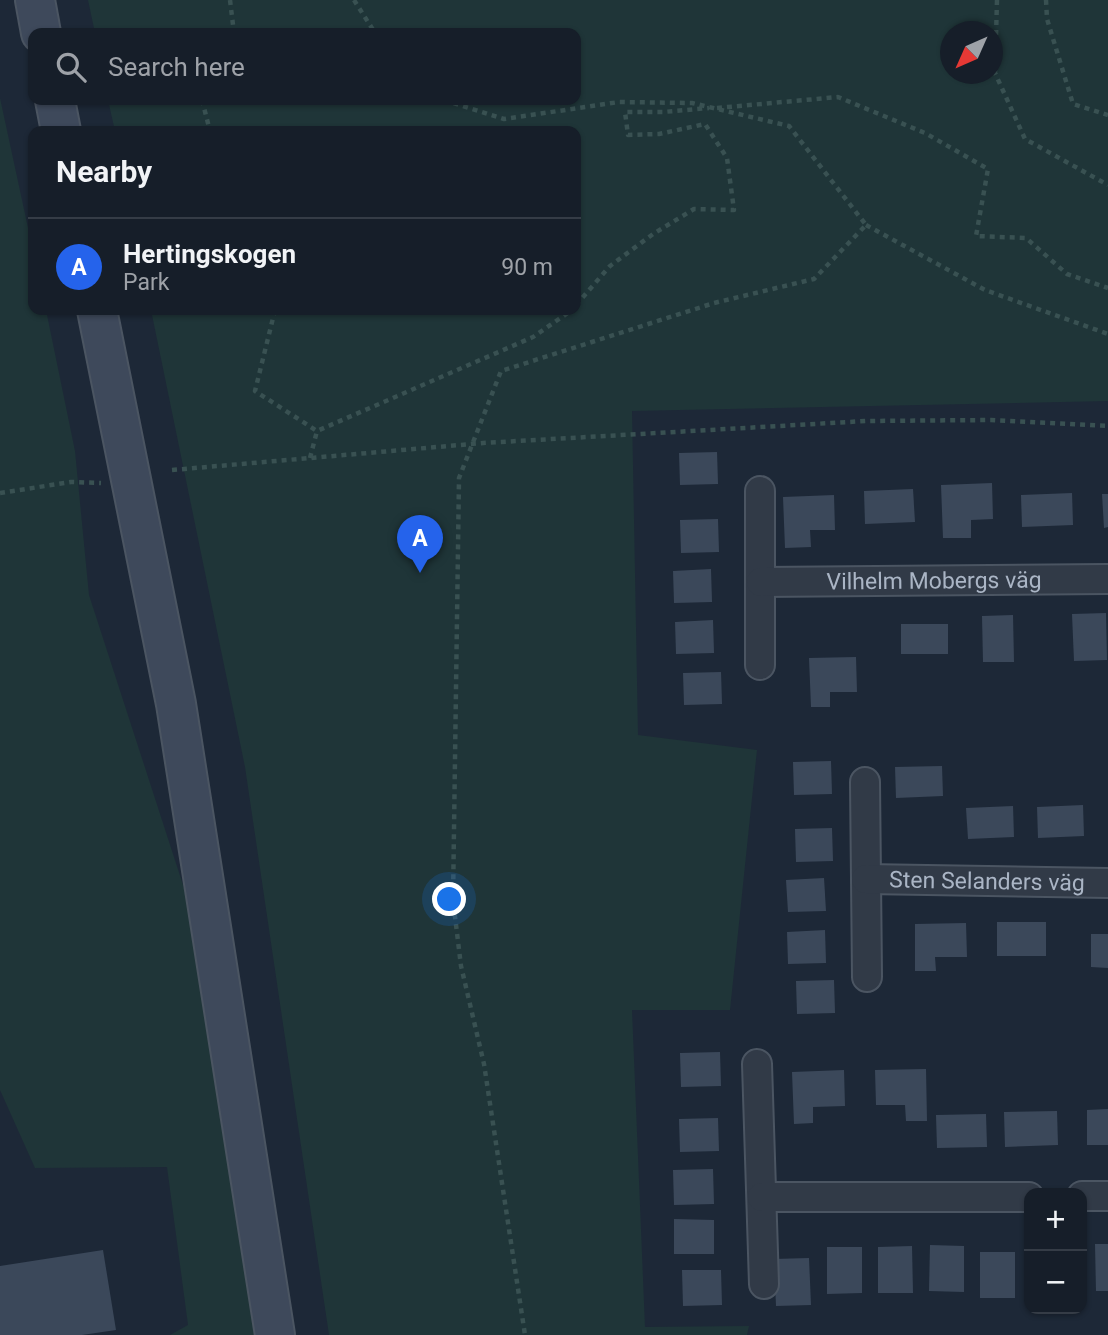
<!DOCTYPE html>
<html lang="en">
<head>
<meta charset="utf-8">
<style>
  :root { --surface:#161e29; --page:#232b35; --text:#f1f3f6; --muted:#9ea2a8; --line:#353c46; --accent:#2563eb }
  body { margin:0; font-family:Roboto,sans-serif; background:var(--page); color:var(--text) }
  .controls { position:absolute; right:21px; bottom:21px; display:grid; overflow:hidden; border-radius:14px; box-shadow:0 2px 5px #0004 }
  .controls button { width:63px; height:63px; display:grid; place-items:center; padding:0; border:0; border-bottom:2px solid var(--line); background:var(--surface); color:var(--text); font:35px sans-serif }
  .compass { position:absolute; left:940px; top:21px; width:63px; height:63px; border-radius:50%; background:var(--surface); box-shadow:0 2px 5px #0004; rotate:225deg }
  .you { position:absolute; left:450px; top:900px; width:24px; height:24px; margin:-18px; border:5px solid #fff; border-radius:50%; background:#1a73e8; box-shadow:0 0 0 10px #1a73e833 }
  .badge { display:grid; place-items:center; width:46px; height:46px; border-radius:50%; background:var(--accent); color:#fff; font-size:23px; font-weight:700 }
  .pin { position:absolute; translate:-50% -58px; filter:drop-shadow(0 2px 4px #0008) }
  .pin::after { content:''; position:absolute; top:37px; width:24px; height:21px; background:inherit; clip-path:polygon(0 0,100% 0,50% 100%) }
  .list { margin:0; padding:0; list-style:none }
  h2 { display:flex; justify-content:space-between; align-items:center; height:91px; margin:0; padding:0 28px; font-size:30px }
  h2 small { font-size:23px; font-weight:400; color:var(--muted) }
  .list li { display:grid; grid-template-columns:46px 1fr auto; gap:21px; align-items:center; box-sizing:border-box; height:98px; padding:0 28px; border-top:2px solid var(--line) }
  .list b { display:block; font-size:26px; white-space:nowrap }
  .list p { margin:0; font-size:23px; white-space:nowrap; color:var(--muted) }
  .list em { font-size:23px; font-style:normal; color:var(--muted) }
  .icon { flex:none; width:38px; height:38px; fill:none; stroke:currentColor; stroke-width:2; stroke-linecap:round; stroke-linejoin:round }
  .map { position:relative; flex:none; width:1108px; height:1335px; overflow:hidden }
  .search { position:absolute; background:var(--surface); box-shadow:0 2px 5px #0004; left:28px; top:28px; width:553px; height:77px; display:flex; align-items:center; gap:18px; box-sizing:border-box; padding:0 24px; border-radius:14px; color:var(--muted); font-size:26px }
  .panel { position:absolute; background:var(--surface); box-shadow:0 2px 5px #0004; left:28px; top:126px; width:553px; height:189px; border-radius:14px }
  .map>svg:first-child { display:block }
</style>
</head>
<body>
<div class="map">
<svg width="1108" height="1335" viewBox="0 0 1108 1335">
  <rect width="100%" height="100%" fill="#1d2837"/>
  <g fill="#1f3538" fill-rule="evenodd">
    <path d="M 88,0 L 1108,0 L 1108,401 L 632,411 L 638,735 L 757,750 L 730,1010 L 632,1010 L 645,1327 L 749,1326 L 747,1335 L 329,1335 L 245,767 L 151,310 L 576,310 L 576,131 L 115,131 L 108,100 L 576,100 L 576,33 L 95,33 ZM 950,32 L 992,32 L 992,74 L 950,74 Z"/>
    <polygon points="0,98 33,251 33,310 46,310 75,451 89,595 185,891 256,1335 170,1335 188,1325 167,1167 35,1168 0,1090"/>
  </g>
  <g fill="#3b485a">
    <polygon points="717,452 718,484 680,485 679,453"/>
    <polygon points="992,483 993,519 971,520 971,538 943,538 941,485"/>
    <polygon points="913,489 915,522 865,524 864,491"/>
    <polygon points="1072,493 1073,525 1022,527 1021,495"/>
    <polygon points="1102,494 1108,494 1108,527 1104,528"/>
    <polygon points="834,495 835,530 810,530 811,547 785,548 783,497"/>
    <polygon points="718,519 719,552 681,553 680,520"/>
    <polygon points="711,569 712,602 674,603 673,571"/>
    <polygon points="1106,613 1107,660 1074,661 1072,614"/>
    <polygon points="1013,615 1014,662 983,662 982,616"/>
    <polygon points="713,620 714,653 676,654 675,622"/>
    <rect x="901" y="624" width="47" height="30"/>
    <polygon points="856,657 857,692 830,692 830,707 811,707 809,658"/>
    <polygon points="721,672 722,704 684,705 683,673"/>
    <polygon points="831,761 832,794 794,795 793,762"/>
    <polygon points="942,766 943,796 896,798 895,767"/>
    <polygon points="1083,805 1084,836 1038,838 1037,807"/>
    <polygon points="1013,806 1014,837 968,839 966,808"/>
    <polygon points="832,828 833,861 796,862 795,829"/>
    <polygon points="824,878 826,911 788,912 786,880"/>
    <rect x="997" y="922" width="49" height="34"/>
    <polygon points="966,923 967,957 935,957 936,971 915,971 915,924"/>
    <polygon points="825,930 826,963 788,964 787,932"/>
    <polygon points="1091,934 1108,934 1108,968 1091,967"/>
    <polygon points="834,980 835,1013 797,1014 796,981"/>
    <polygon points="720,1052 721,1086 681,1087 680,1053"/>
    <polygon points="926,1069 927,1121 906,1121 905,1105 876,1105 875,1070"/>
    <polygon points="844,1070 845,1106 813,1107 813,1123 794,1124 792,1072"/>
    <polygon points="1108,1109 1108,1145 1087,1145 1087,1110"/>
    <polygon points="1057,1111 1058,1145 1005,1147 1004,1112"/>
    <polygon points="986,1114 987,1147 937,1148 936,1115"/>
    <polygon points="718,1118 719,1151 680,1152 679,1119"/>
    <polygon points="713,1169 714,1204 674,1205 673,1170"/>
    <polygon points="674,1219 714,1220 714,1254 674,1254"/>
    <polygon points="1095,1244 1108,1244 1108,1291 1096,1291"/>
    <polygon points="930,1245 964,1246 964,1292 929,1291"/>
    <polygon points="912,1246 913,1293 878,1293 878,1247"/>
    <polygon points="827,1247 862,1247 862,1293 827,1294"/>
    <polygon points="103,1250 116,1330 82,1335 0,1335 0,1266"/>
    <rect x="980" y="1252" width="35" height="46"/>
    <polygon points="809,1258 811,1305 776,1306 774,1259"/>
    <polygon points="682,1270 721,1270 722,1305 683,1306"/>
  </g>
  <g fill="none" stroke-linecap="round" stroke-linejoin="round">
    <defs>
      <g id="minor">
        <polyline points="760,491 760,665"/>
        <path id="s1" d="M 761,582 L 1108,579"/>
        <polyline points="865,782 867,977"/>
        <path id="s2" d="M 866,879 L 1108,883"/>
        <polyline points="757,1064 764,1284"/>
        <polyline points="1082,1196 1108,1196"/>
        <polyline points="762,1197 1029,1197"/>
      </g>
      <g id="secondary">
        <polyline points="35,0 41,33"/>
        <polyline points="55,100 61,131"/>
        <polyline points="97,310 176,704 275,1335"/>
      </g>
    </defs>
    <use href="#minor" stroke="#4b5562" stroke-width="32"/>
    <use href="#secondary" stroke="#4b5562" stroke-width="42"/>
    <g stroke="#395152" stroke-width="4.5" stroke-dasharray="5 5" stroke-linecap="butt">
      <polyline points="230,0 234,33"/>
      <polyline points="354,0 375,33"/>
      <polyline points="997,0 995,73 1025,139 1108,185"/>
      <polyline points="1046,0 1047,19 1073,104 1108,115"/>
      <polyline points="202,100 210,131"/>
      <polyline points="444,100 504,119 619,102 692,103 789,126 866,225 814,279 714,303 501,371 459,478 453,900 461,966 484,1064 525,1335"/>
      <polyline points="717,108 838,97 925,133 988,169 976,236 1026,238 1067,274 1108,288"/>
      <polyline points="866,225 985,290 1108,334"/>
      <polyline points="576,305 610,266 653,234 694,209 734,210 727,158 705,124 659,134 628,135 625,112 663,112 709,108"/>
      <polyline points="275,310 255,391 317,431 533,337 572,310"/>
      <polyline points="310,458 317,431"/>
      <polyline points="172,470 483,443 866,421 991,420 1108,426"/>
      <polyline points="0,493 71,482 101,483"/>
    </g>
    <use href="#minor" stroke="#313a47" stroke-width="28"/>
    <use href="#secondary" stroke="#3e495b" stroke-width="38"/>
  </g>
  <g text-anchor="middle" stroke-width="6" stroke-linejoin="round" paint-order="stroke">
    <g font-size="23" fill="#aab5c5" stroke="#161f2b">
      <text dy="8" stroke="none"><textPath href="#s1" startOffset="173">Vilhelm Mobergs väg</textPath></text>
      <text dy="8" stroke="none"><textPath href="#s2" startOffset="121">Sten Selanders väg</textPath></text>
    </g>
  </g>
</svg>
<div class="controls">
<button>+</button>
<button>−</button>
</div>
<svg class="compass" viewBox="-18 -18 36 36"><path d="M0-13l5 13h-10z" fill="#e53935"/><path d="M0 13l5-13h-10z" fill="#9ea2a8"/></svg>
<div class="you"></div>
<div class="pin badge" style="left:420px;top:573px">A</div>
<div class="search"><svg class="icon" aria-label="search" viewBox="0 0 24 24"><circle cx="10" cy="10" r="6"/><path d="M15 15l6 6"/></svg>Search here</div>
<section class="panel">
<h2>Nearby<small></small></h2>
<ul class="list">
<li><span class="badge">A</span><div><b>Hertingskogen</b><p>Park</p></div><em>90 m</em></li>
</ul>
</section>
</div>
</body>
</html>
